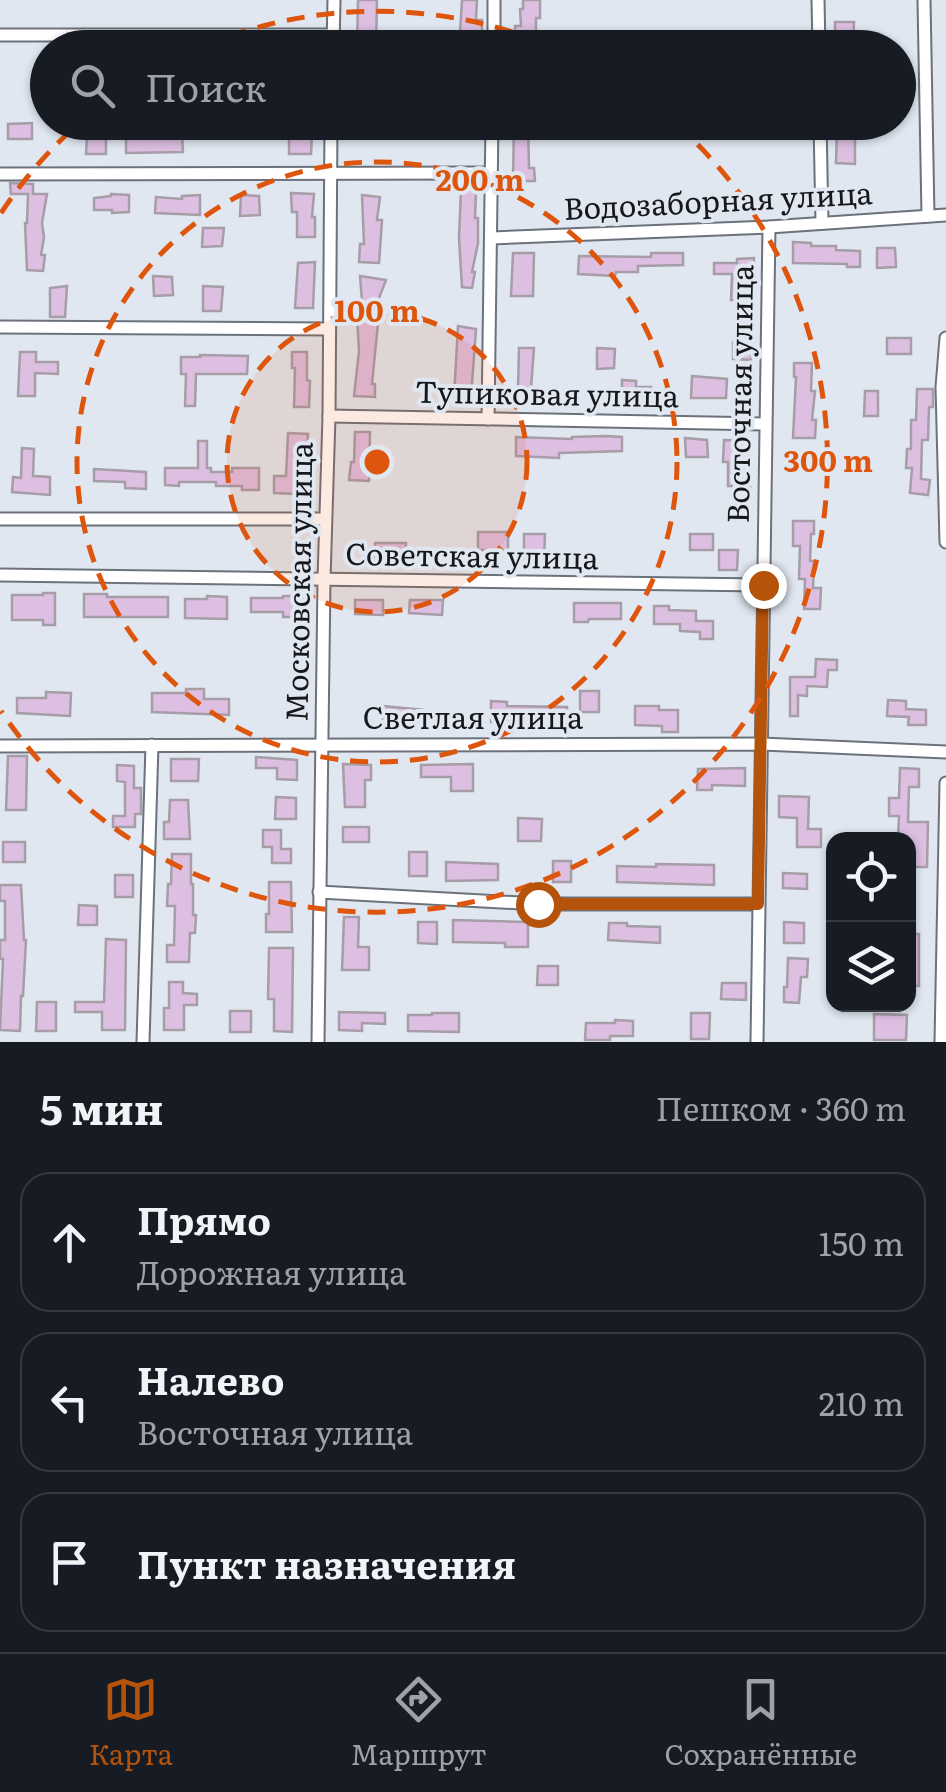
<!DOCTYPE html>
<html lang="ru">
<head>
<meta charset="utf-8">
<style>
  :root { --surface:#171b24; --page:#242831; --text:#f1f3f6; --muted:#9ea1a6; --line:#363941; --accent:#b45309 }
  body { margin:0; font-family:Literata,serif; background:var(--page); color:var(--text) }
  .controls { position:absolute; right:30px; bottom:30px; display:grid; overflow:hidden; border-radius:20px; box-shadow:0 2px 8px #0004 }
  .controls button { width:90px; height:90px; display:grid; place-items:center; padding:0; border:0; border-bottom:2px solid var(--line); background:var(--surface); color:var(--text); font:50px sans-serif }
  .stop { position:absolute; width:30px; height:30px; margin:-22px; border:8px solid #b45309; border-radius:50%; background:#fff }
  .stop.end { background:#b45309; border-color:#fff; box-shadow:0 2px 10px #0008 }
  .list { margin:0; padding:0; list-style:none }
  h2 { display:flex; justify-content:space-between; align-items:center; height:130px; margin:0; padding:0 40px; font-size:42px }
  h2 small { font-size:32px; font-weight:400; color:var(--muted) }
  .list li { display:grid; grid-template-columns:65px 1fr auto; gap:30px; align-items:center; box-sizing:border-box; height:140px; margin:0 20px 20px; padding:0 20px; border:2px solid var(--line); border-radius:30px }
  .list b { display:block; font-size:38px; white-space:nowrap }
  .list p { margin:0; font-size:32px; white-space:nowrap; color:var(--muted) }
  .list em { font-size:32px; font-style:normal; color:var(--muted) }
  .icon { flex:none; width:55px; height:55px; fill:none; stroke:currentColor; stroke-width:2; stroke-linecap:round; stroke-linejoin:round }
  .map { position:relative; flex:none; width:946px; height:1042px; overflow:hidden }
  .search { position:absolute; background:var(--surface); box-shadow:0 2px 8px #0004; left:30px; right:30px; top:30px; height:110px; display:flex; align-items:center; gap:25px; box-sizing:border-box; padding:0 35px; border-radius:55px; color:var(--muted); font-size:38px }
  .sheet { height:610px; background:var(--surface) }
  nav { display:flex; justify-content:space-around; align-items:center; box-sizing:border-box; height:140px; border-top:2px solid var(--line); background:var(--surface); font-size:28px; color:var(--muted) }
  nav a { display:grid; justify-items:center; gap:5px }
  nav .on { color:var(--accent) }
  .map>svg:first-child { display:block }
</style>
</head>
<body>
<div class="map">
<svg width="946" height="1042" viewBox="0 0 946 1042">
  <rect width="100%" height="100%" fill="#e0e7f1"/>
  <g fill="#ddbfe1" stroke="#a69da7" stroke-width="2.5">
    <polygon points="358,0 377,0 376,48 357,48"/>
    <polygon points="462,0 477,0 476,20 482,20 482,48 459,48"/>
    <polygon points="523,0 540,0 540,18 536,18 536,37 515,38 515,26 521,26 520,9 523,9"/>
    <polygon points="835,22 854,22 853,48 835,48"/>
    <polygon points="514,122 528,122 529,168 534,168 535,181 513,181"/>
    <polygon points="32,123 32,139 8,139 8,124"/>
    <polygon points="837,129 855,129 855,164 836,163"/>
    <polygon points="160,133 182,133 183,152 126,153 126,138 160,139"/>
    <polygon points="87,135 106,135 106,154 86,154"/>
    <polygon points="289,135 312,135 311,154 289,154"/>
    <polygon points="10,183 33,184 33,194 47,194 42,223 44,237 41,255 45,255 43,271 27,270 25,223 27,223 28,194 11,194"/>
    <polygon points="461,189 476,191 475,218 478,218 478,243 472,272 475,272 472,288 462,287 459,238"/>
    <polygon points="291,193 314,194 312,217 315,217 315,237 297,237 297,212 292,212"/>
    <polygon points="111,194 129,195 129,212 112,213 112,210 94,210 94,198 111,196"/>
    <polygon points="200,195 200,215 155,213 156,197 182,199 182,196"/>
    <polygon points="241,195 259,196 260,215 240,216"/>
    <polygon points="362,195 380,197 377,220 382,220 379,263 359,262 360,244 364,244"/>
    <polygon points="203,228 224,228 222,246 202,247"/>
    <polygon points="793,242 811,243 811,246 836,246 836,250 860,251 860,267 847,267 847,264 793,263"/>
    <polygon points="877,248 895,248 896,267 877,268"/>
    <polygon points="513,253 534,253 533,296 511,296"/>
    <polygon points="651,253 683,253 683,265 638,266 638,272 616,272 615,276 578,274 579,256 651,257"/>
    <polygon points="754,258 754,275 750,274 749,315 753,315 751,360 733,359 733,342 740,342 741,300 731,300 732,274 714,274 714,263 737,263 737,259"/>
    <polygon points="315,262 313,308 295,308 298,263"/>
    <polygon points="153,276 172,277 173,295 154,296"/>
    <polygon points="360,276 386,280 377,303 380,303 372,384 375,384 375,397 354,396 359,351 356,300 362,301"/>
    <polygon points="67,286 65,317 50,317 50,288"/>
    <polygon points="203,286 223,287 221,311 203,311"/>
    <polygon points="458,326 476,329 471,397 454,397"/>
    <rect x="887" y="338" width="24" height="16"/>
    <polygon points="519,348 534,348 531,388 518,388"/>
    <polygon points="597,348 615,349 614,368 597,369"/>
    <polygon points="20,352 36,352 36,362 58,362 58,374 35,373 35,396 18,396"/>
    <polygon points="292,352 307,352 307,380 310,381 309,407 294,407 295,368 292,368"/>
    <polygon points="200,355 248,356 247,374 196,374 195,406 185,406 186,374 181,374 181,357 200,357"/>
    <polygon points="794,363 812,363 811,391 815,391 812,420 816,420 815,438 793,438 796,377 794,377"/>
    <polygon points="692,376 727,379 726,398 691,398"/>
    <polygon points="622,380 636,381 636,387 651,387 651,399 622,396"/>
    <polygon points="917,389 933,389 933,407 929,407 928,440 922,440 921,479 930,480 928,495 910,493 912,468 906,468 907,449 911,449 911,420 916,420"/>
    <polygon points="865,391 878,391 878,416 864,416"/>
    <polygon points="355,432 370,432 369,481 349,480 351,462 354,462"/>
    <polygon points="288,433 308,434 306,465 298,465 297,494 274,493 274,476 286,476"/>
    <polygon points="605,436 622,437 622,451 559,453 559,458 516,456 516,437 572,439 572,437"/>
    <polygon points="685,438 707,440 708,457 686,457"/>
    <polygon points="724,440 748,441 750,487 728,486 728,462 723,462"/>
    <polygon points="198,441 207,441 207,468 211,468 211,472 232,472 232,468 259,468 259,490 242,490 242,486 216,486 216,482 179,482 179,486 165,485 165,468 198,468"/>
    <polygon points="22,448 34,449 33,476 50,477 50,495 12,492 13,477 21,478"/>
    <polygon points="94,469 146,472 146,489 125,488 125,482 94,481"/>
    <polygon points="793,521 814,521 814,534 811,534 810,561 814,561 813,588 821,588 820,609 804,609 805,579 799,579 800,546 793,546"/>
    <rect x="478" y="532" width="30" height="18"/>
    <polygon points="524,534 545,534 544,559 524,559"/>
    <rect x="690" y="534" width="23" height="16"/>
    <polygon points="375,543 406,543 405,558 375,558"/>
    <polygon points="719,550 738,550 737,570 719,570"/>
    <polygon points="43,593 55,593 55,625 43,625 43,620 12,620 12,595 43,595"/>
    <polygon points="84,594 107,594 107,597 168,597 168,617 84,617"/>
    <polygon points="207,596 227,597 227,619 185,618 185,599 207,599"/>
    <polygon points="283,596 303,596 303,617 283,617 283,612 251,612 251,598 283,598"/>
    <polygon points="355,600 383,600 383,615 355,614"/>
    <polygon points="410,600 443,600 442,615 409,613"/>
    <polygon points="574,603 621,603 621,619 589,619 588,622 574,622"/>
    <polygon points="654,606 669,606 669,610 696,611 696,621 713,621 713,639 700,639 700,632 680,631 680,624 654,624"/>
    <polygon points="816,659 837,660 837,670 828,670 827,687 807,686 807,696 798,695 798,716 790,716 790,677 815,677"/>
    <polygon points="186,689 204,689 204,699 229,699 229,715 152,712 152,693 186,693"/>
    <rect x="580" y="691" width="19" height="21"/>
    <polygon points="46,692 71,693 70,716 17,713 17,698 46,698"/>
    <polygon points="888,700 906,701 906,709 926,710 926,725 908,725 909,717 887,716"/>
    <polygon points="491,701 507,702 507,706 567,707 567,720 491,722"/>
    <polygon points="383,706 424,710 424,722 383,719"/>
    <polygon points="635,706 659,706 659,710 678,710 678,732 662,732 662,726 635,725"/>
    <polygon points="8,756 27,756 26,810 6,810"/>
    <polygon points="256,757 297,760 297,780 277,779 277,768 256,768"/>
    <polygon points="171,759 199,759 198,781 171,781"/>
    <polygon points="343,764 371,765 371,780 365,780 365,807 345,807"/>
    <polygon points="473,764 473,791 451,791 451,777 421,777 421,765"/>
    <polygon points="117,765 134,766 134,788 141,788 141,814 135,814 135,827 113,827 113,816 125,816 125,782 117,781"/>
    <polygon points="745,768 745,786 712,785 712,790 697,790 698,769"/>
    <polygon points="900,768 919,769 919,787 909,787 908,822 928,822 927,867 908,867 908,840 898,840 899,816 889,816 889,798 899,798"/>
    <polygon points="779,796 809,797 808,829 821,829 821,847 797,847 797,818 779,817"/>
    <polygon points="276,797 296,798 296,819 275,819"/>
    <polygon points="170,800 188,800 190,839 164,839 164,822 169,822"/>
    <polygon points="518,818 542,819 541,841 518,841"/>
    <rect x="343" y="827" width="26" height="15"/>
    <polygon points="263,830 281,830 281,849 291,849 291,863 272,863 272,847 263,847"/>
    <rect x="3" y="842" width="22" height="20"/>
    <rect x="409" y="852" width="18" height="24"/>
    <polygon points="172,854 191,854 191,884 193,884 193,915 196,915 195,933 190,933 189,962 167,962 167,945 174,945 175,906 167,906 168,884 171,884"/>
    <rect x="553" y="861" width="18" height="21"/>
    <polygon points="446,862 498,864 498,880 446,881"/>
    <polygon points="656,864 714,865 714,885 617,882 617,866 656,867"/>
    <polygon points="783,873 807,874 807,889 783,888"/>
    <rect x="115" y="875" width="18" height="22"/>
    <polygon points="269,882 291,882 292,932 266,932 266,914 269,914"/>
    <polygon points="0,885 21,885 24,940 26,940 23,996 21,996 20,1031 0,1030 3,959 0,959 0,940 5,940 5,901 0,901"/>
    <polygon points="79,905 97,906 97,925 78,925"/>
    <polygon points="344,917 359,917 358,947 369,947 369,970 342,970"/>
    <polygon points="453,920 528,922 528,947 505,947 505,943 453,942"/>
    <polygon points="418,922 437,922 437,944 418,943"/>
    <polygon points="784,922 804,923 804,943 784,943"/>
    <polygon points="609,923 627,923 627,926 660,927 660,943 608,940"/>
    <polygon points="908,934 919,934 919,986 908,985"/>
    <polygon points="106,939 126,940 125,1030 102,1030 102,1012 75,1012 75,1002 104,1002"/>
    <polygon points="269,948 293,948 292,1032 274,1031 274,999 268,999"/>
    <polygon points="788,958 808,959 807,977 801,977 799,1003 784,1002 784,987 787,987"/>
    <polygon points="538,966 558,966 558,985 537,985"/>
    <polygon points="169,982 183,982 183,993 197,994 197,1005 184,1005 184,1030 164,1030 164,1008 169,1008"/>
    <polygon points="722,983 746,983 746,1000 721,999"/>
    <polygon points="37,1002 56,1002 56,1031 36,1031"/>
    <rect x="230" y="1011" width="21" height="21"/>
    <polygon points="339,1012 385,1013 385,1024 362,1023 362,1031 339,1030"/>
    <polygon points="432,1013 459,1013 459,1032 408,1031 408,1015 432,1015"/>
    <polygon points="691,1013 710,1013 709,1039 691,1039"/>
    <polygon points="874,1014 907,1015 906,1040 874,1040"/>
    <polygon points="615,1020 633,1021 633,1036 610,1036 610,1040 585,1040 586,1023 615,1023"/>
  </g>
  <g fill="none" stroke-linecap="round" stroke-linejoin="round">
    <defs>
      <g id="minor">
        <polyline points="818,0 819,48"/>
        <polyline points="924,0 928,216"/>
        <polyline points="0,35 333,35"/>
        <polyline points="333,48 334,0"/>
        <polyline points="494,48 494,0"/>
        <polyline points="820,122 822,223"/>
        <polyline points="0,174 491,173"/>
        <polyline points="492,238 769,227 946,215"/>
        <polyline points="0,327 328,329"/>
        <polyline points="946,338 942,387 946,542"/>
        <polyline points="329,416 765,424"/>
        <polyline points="488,419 492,122"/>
        <polyline points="0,519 325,519"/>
        <polyline points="0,575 763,585"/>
        <polyline points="0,746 761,744 946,752"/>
        <polyline points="319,892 538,904 758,904"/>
        <polyline points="143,1042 152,745"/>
        <polyline points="318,1042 324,580 329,416 331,122"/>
        <polyline points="757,1042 769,227"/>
        <polyline points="941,1042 946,783"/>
      </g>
    </defs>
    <use href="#minor" stroke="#6c727b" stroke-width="15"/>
    <use href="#minor" stroke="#fff" stroke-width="11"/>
  </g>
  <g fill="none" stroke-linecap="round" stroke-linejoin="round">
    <polyline stroke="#b45309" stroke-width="12" points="538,904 758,904 763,585"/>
  </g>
  <circle cx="377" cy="462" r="150" fill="#de560d" fill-opacity=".12"/>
  <g fill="none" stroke="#de560d" stroke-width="5" stroke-dasharray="18 12">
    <circle cx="377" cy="462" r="150"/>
    <circle cx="377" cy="462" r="300"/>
    <path d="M1 213A451 451 0 0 1 78 124M201 47A451 451 0 0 1 553 47M676 124A451 451 0 1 1 1 711"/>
  </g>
  <g text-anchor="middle" stroke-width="8" stroke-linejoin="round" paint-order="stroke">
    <g font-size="30" fill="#16181c" stroke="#e0e7f1">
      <text transform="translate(718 202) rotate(-3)" y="10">Водозаборная улица</text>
      <text transform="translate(741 394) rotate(-89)" y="10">Восточная улица</text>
      <text transform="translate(547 395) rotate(1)" y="10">Тупиковая улица</text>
      <text transform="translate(472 557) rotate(1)" y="10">Советская улица</text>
      <text transform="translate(300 582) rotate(-89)" y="10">Московская улица</text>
      <text x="473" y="729">Светлая улица</text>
    </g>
  </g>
  <circle cx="377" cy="462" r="15" fill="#de560d" stroke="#e0e7f1" stroke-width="5"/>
  <g font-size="30" text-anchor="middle" font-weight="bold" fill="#de560d" stroke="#e0e7f1" stroke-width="8" stroke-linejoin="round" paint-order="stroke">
    <text x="480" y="191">200 m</text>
    <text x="377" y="322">100 m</text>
    <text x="828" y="472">300 m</text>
  </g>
</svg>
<div class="controls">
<button><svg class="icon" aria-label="locate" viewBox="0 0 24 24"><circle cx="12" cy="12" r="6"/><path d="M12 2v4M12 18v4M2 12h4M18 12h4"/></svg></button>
<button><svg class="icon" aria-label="layers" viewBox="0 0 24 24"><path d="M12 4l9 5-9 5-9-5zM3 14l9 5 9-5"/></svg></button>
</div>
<div class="stop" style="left:538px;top:904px"></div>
<div class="stop end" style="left:763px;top:585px"></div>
<div class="search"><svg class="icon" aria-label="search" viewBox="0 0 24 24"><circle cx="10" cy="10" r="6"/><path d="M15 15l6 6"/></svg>Поиск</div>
</div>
<section class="sheet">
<h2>5 мин<small>Пешком · 360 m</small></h2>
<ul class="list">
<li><svg class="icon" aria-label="ahead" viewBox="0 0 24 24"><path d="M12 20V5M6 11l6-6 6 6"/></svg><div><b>Прямо</b><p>Дорожная улица</p></div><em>150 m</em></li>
<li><svg class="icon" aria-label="left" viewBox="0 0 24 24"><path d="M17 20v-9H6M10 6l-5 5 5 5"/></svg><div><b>Налево</b><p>Восточная улица</p></div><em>210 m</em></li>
<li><svg class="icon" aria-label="arrive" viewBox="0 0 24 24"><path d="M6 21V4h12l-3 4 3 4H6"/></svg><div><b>Пункт назначения</b></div></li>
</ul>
</section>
<nav>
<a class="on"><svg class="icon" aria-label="map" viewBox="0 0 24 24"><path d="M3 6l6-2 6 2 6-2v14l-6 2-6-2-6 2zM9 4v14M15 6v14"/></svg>Карта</a>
<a><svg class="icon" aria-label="directions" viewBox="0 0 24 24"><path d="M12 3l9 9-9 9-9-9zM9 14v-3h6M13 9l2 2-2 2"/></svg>Маршрут</a>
<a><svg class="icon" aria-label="saved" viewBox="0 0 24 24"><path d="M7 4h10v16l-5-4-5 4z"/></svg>Сохранённые</a>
</nav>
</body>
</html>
